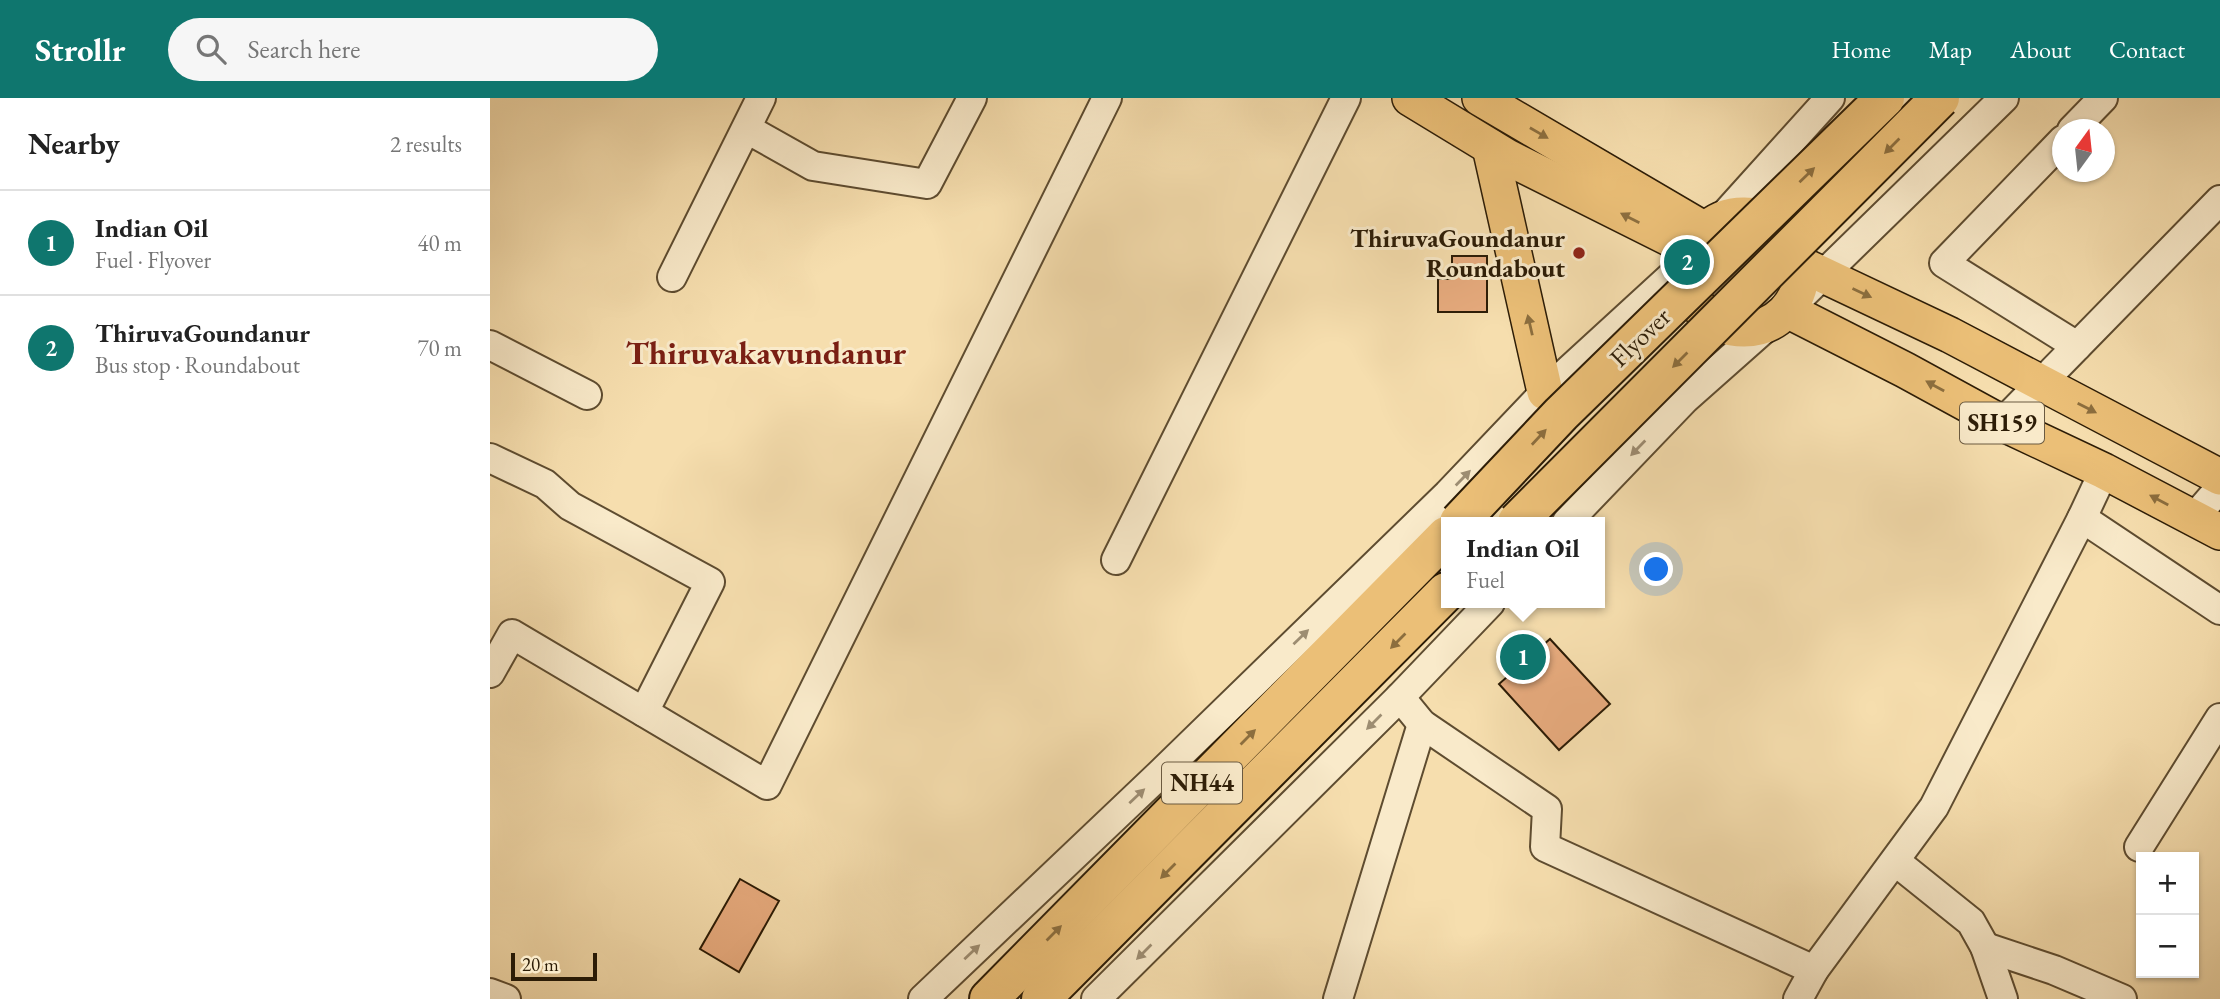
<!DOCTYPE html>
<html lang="en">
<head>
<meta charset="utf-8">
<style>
  :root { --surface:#fff; --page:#f6f6f6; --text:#222; --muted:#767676; --line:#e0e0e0; --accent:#0f766e }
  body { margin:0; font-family:"EB Garamond",serif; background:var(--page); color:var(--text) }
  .controls { position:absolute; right:21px; bottom:21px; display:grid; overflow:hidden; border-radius:0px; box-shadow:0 2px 5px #0004 }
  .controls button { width:63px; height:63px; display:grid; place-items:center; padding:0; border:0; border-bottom:2px solid var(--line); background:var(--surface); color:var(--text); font:35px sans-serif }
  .compass { position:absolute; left:1562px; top:21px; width:63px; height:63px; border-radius:50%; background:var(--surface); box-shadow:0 2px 5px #0004; rotate:15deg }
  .scale { position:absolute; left:21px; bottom:18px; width:86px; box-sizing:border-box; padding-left:7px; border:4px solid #2c1c06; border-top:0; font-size:19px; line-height:24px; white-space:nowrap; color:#2c1c06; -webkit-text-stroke:5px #f9eaca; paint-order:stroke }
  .you { position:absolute; left:1167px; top:472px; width:24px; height:24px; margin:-18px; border:5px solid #fff; border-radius:50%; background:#1a73e8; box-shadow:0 0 0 10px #1a73e833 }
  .badge { display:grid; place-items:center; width:46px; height:46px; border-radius:50%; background:var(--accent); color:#fff; font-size:23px; font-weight:700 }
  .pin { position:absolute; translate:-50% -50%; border:4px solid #fff; box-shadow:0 2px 7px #0006 }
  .popup { position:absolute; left:951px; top:419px; width:164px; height:91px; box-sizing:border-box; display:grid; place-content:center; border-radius:0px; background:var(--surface); filter:drop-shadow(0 2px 5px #0005); font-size:23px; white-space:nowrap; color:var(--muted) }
  .popup b { font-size:26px; color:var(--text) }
  .popup::after { content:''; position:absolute; left:50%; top:100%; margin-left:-14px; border:14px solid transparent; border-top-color:var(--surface) }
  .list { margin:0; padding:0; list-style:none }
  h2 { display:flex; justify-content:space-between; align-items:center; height:91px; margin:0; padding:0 28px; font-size:30px }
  h2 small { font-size:23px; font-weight:400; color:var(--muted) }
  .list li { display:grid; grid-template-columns:46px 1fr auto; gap:21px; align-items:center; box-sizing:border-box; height:105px; padding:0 28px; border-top:2px solid var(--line) }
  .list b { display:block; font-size:26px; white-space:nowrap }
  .list p { margin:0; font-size:23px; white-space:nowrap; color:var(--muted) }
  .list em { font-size:23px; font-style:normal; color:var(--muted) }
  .icon { flex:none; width:38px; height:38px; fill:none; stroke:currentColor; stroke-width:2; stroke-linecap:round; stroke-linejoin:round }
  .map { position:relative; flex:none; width:1730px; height:901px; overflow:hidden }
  header { display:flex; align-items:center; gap:42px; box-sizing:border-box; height:98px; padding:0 35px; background:var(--accent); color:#fff }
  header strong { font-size:33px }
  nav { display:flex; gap:38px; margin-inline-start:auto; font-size:24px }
  .search { width:490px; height:63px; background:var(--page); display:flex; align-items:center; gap:18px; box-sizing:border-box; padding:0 24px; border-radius:38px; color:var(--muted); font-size:26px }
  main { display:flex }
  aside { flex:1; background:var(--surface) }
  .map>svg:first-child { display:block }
</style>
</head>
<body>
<header>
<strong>Strollr</strong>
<div class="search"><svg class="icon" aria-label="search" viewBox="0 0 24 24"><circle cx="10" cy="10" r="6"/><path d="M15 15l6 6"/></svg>Search here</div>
<nav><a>Home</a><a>Map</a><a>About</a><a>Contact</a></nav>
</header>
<main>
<aside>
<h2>Nearby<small>2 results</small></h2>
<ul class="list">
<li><span class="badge">1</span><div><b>Indian Oil</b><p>Fuel · Flyover</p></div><em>40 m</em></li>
<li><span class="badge">2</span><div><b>ThiruvaGoundanur</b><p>Bus stop · Roundabout</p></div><em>70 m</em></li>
</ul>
</aside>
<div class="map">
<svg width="1730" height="901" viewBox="0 0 1730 901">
  <rect width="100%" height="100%" fill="#f6deae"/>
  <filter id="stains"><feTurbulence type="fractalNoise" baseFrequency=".00286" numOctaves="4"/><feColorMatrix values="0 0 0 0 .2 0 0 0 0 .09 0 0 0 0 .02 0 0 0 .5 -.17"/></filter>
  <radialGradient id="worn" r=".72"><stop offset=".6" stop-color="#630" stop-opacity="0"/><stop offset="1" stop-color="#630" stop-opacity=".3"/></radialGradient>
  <g fill="#e7ab7e" stroke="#2c1c06" stroke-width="2">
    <polygon points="962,158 997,158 997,214 948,214 948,181 962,181"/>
    <polygon points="1060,541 1120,606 1069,652 1009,586"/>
    <polygon points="250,781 289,803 249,874 210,851"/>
  </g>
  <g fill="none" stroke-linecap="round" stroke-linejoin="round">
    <defs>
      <g id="minor">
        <polyline points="257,31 323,68 437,86 482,0"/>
        <polyline points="1582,32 1613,0"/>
        <polyline points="1573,42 1454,165 1587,248"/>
        <polyline points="1230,122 1340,0"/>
        <polyline points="182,179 271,0"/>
        <polyline points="1297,212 1514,0"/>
        <polyline points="0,247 97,297"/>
        <polyline points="1512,325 1730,102"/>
        <polyline points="0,360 55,386 80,408 220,484 154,614"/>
        <polyline points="1592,420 1730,512"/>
        <polyline points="1703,421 1730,390"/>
        <polyline points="1077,424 1195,301 1283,223"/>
        <polyline points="626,462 856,0"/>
        <polyline points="0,575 22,536 277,687 617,0"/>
        <polyline points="910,599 932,626 1057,711 1055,749 1324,872"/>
        <polyline points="1649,749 1730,620"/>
        <polyline points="1405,763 1481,824 1495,849 1513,901"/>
        <polyline points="1495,849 1564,872 1632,901"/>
        <polyline points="0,895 16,901"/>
        <polyline points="433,901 670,676 958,396 1055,294 1197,164"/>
        <polyline points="606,901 910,599 1000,505"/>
        <polyline points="848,901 932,626"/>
        <polyline points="1308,901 1324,872 1444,709 1592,420 1614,373"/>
      </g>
      <g id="major">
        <polyline points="920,0 1017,59 1201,151"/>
        <polyline points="990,0 1215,132"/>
        <polyline points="1000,49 1055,294"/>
        <circle cx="1254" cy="174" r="57"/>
        <polyline points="1310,166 1460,237 1730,379"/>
        <polyline points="1297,212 1415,272 1512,325 1614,373 1730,434"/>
      </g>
      <g id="highway">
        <polyline points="499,901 956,438"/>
        <polyline points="551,901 956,494"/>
      </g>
    </defs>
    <use href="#minor" stroke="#5e4c30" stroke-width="32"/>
    <use href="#major" stroke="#2c1c06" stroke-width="38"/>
    <use href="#highway" stroke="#2c1c06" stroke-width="42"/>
    <use href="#minor" stroke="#f9eaca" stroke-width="28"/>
    <use href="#major" stroke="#ebbf77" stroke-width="35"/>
    <use href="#highway" stroke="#ebbf77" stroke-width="38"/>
    <defs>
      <g id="highway-bridge">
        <polyline points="969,424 1071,316 1395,0"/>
        <polyline points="1027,424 1450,0"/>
      </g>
    </defs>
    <use href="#highway-bridge" stroke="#2c1c06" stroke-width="42" stroke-linecap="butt"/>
    <use href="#highway-bridge" stroke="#ebbf77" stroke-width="38"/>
  </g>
  <defs><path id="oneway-solid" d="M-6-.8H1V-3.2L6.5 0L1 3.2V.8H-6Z" transform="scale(1.75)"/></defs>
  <g fill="#8c6e3e">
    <use href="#oneway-solid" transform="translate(1049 35) rotate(30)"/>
    <use href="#oneway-solid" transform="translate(1402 48) rotate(135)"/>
    <use href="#oneway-solid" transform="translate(1317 77) rotate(-44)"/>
    <use href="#oneway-solid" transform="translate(1140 120) rotate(-153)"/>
    <use href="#oneway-solid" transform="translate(1372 195) rotate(25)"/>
    <use href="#oneway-solid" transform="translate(1040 227) rotate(-103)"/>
    <use href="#oneway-solid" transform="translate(1190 262) rotate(135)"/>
    <use href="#oneway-solid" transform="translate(1445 288) rotate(-151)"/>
    <use href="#oneway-solid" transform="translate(1597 310) rotate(27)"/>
    <use href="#oneway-solid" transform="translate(1049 339) rotate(-47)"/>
    <use href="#oneway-solid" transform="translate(1669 402) rotate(-152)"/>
    <use href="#oneway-solid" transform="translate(908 543) rotate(135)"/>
    <use href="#oneway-solid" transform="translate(758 639) rotate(-45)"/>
    <use href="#oneway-solid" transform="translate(678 773) rotate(135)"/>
    <use href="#oneway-solid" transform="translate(564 835) rotate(-45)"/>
  </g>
  <g fill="#9d8d72">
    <use href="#oneway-solid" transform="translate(1148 350) rotate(134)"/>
    <use href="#oneway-solid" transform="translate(973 380) rotate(-46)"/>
    <use href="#oneway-solid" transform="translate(811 539) rotate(-44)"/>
    <use href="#oneway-solid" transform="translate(884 624) rotate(135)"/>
    <use href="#oneway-solid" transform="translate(647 698) rotate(-43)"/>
    <use href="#oneway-solid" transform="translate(482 854) rotate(-43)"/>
    <use href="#oneway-solid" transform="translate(654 854) rotate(135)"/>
  </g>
  <circle fill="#8f2418" stroke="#f9eaca" stroke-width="2.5" cx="1089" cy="155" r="7"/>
  <g text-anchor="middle" stroke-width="6" stroke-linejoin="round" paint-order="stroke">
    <g fill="#f9eaca" stroke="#6a5a41" stroke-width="2">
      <rect x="1470" y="304.5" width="84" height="41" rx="5"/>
      <rect x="672" y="664.5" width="80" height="41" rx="5"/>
    </g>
    <g font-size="24" font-weight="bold" fill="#2c1c06">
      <text x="1512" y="333">SH159</text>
      <text x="712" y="693">NH44</text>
    </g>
    <g font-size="26" font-weight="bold" fill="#2c1c06" stroke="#f9eaca" text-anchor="end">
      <text x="1075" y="149">ThiruvaGoundanur<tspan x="1075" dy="30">Roundabout</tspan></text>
    </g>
    <g font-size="26" fill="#2c1c06" stroke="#f9eaca">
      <text transform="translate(1150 239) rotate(-44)" y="9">Flyover</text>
    </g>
    <g font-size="33" font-weight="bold" fill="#7a1f14" stroke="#f9eaca">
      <text x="276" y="266">Thiruvakavundanur</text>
    </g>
  </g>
  <rect width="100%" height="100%" filter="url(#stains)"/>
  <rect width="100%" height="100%" fill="url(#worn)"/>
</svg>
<div class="controls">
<button>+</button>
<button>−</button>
</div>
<svg class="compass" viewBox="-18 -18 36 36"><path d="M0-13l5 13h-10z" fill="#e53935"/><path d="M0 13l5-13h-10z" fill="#767676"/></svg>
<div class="scale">20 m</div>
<div class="you"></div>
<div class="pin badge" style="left:1033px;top:559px">1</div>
<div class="popup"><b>Indian Oil</b>Fuel</div>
<div class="pin badge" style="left:1197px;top:164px">2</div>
</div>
</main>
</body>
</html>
